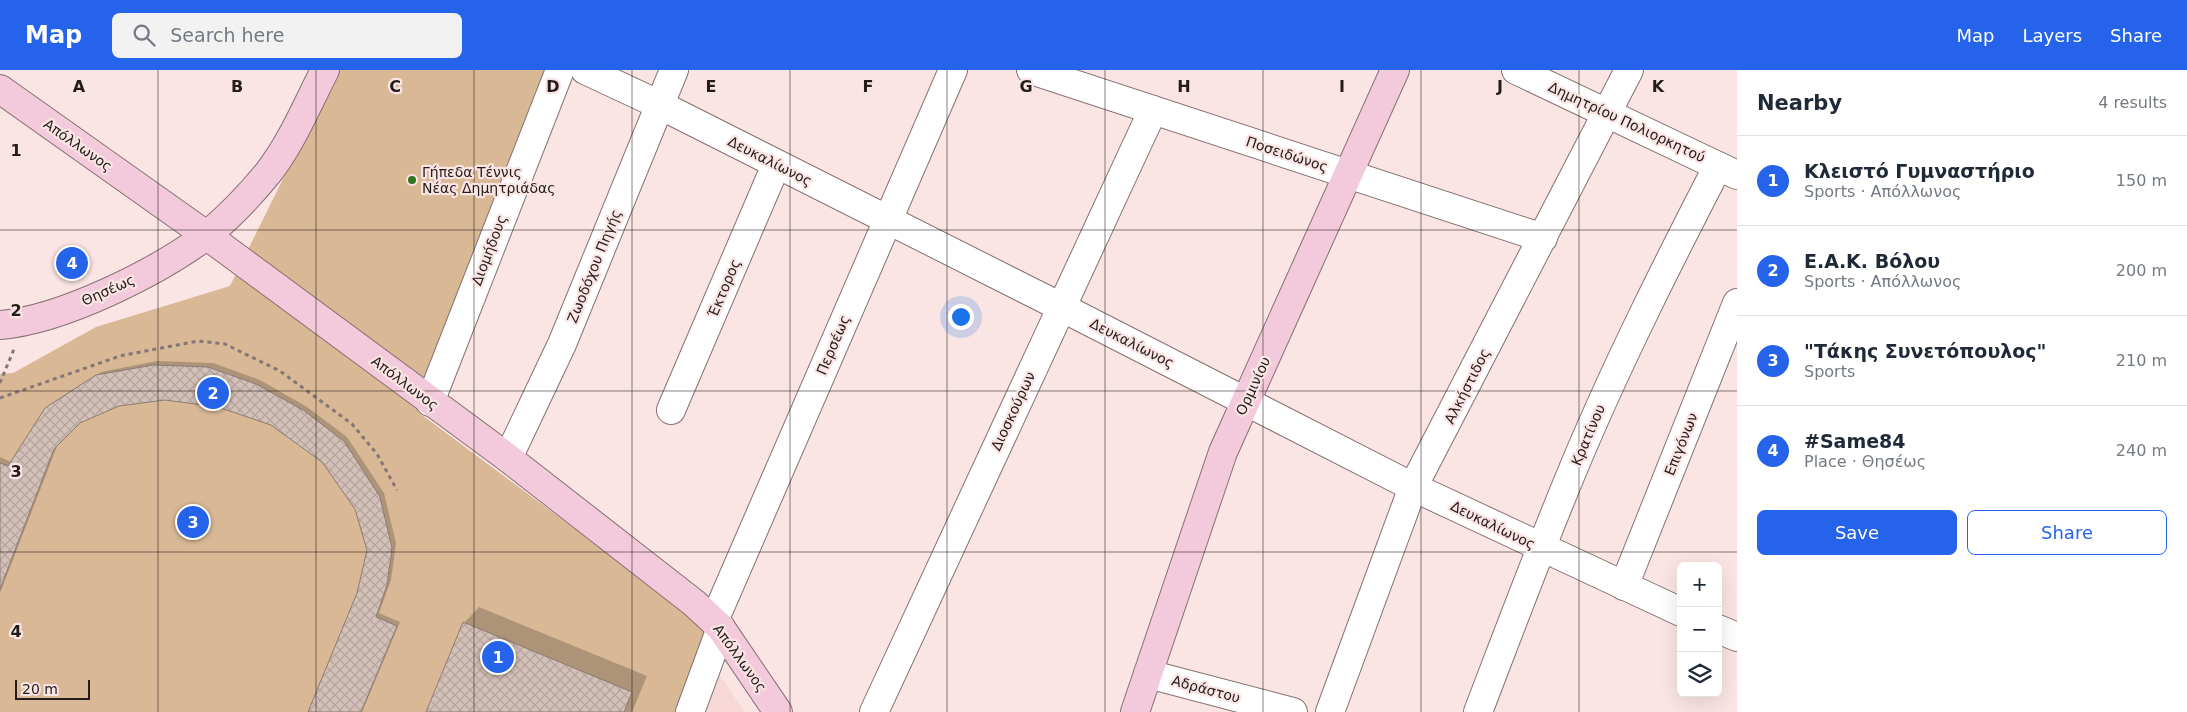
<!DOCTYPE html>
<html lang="en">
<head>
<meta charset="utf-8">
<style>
  :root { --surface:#fff; --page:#f2f2f3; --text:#1f2937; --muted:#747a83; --line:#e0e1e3; --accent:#2563eb }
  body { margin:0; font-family:"DejaVu Sans",sans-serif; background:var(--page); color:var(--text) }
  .controls { position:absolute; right:15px; bottom:15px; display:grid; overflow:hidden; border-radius:8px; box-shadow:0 5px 20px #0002 }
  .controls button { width:45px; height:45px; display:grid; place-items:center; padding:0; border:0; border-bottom:1px solid var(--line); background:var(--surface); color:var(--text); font:25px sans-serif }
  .scale { position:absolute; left:15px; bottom:12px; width:75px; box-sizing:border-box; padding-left:5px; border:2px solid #231c1b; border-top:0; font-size:14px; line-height:18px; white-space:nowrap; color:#231c1b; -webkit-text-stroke:4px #fbe5e4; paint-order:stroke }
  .you { position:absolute; left:960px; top:246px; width:18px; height:18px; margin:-12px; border:4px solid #fff; border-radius:50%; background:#1a73e8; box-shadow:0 0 0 8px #1a73e833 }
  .badge { display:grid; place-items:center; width:32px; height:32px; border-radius:50%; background:var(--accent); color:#fff; font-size:16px; font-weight:700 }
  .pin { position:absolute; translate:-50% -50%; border:2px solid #fff; box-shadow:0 1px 5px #0006 }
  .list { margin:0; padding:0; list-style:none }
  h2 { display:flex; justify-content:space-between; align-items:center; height:65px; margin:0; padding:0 20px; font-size:21px }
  h2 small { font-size:16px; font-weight:400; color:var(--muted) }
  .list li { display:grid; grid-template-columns:32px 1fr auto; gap:15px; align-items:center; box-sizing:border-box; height:90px; padding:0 20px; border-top:1px solid var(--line) }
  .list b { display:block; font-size:19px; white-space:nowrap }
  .list p { margin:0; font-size:16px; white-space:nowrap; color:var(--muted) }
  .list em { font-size:16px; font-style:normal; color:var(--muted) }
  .actions { display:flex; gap:10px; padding:15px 20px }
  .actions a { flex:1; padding:11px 0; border:1px solid var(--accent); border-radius:8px; text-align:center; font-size:18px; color:var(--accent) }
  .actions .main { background:var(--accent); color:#fff }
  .icon { flex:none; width:28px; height:28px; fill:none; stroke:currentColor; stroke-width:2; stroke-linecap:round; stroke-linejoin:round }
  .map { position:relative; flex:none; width:1737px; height:642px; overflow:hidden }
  header { display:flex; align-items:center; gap:30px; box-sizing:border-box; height:70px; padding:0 25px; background:var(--accent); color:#fff }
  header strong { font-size:24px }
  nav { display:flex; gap:28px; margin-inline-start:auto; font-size:18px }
  .search { width:350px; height:45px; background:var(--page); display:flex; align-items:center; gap:12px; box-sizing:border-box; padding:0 18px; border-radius:8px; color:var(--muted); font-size:19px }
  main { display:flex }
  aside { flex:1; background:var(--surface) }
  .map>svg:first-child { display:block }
</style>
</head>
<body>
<header>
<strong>Map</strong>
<div class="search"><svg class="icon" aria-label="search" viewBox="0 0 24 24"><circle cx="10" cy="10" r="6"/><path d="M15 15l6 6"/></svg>Search here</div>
<nav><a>Map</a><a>Layers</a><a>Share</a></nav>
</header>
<main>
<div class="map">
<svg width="1737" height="642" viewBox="0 0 1737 642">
  <defs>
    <pattern id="building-cross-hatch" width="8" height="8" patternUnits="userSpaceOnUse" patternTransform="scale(1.25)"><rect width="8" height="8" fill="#d3c0b8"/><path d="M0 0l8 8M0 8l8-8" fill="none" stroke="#b5a49e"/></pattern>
  </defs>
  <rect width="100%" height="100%" fill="#fbe5e4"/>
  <polygon fill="#f7d8d7" points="715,599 745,642 700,642"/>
  <polygon fill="#d9b896" points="337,0 554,0 418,342 712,561 683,642 0,642 0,304 13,303 96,257 230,216"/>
  <g fill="#0003">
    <polygon points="157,291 213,293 260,310 307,337 347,367 384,423 396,473 391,510 379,543 400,552 362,642 310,642 358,524 368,480 356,438 323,391 272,353 219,336 165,329 118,335 79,352 58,374 0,523 0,387 11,392 51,334 101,302"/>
    <polygon points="479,537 647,606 632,642 427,642 464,553"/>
  </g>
  <g fill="url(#building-cross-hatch)" stroke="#8d7b74">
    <polygon points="153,295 208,297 256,314 303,340 344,371 380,427 392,478 387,515 376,547 397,556 361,642 308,642 357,523 367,480 355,439 322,392 271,355 218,337 165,330 119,336 80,353 54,379 0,519 0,393 8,396 45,338 96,305"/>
    <polygon points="463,552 632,622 624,642 426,642"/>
  </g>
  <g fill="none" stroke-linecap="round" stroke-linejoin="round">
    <defs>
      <g id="street">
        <polyline points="585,0 660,35 1061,237 1413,417 1681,542"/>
        <polyline points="1031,0 1543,168"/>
        <polyline points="1516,0 1737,105"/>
        <polyline points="430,332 560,0"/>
        <polyline points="671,340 776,95"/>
        <polyline points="508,388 562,274 674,0"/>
        <polyline points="1624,516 1737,233"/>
        <polyline points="714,551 953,0"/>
        <polyline points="1718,559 1737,567"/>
        <polyline points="1148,604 1293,642"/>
        <polyline points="690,642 721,558"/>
        <polyline points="874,642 1153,40"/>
        <polyline points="1330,642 1413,417 1629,0"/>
        <path d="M 1478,642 C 1511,556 1543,470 1579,385 C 1621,286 1669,191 1718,96"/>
      </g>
      <g id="secondary">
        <polyline points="0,19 206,165 508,388 694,533 721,558 778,642"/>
        <path d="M 0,255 C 62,250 158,202 207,165 C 229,147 250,125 268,103 C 292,72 307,35 325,0"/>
        <polyline points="1135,642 1223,382 1395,0"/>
      </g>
    </defs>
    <use href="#street" stroke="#857171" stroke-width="30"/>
    <use href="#secondary" stroke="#857171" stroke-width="30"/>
    <g stroke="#847776" stroke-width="3" stroke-dasharray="4 4" stroke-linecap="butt">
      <polyline points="0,313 14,279"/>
      <polyline points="0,328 120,286 198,271 225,274 280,301 352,354 377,384 397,420"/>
    </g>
    <use href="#street" stroke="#fff" stroke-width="28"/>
    <use href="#secondary" stroke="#f3cadc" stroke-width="28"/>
  </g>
  <path fill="none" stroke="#231c1b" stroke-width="1" stroke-opacity="0.55" d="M 158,0 L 158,642M 316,0 L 316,642M 474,0 L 474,642M 632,0 L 632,642M 790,0 L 790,642M 947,0 L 947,642M 1105,0 L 1105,642M 1263,0 L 1263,642M 1421,0 L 1421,642M 1579,0 L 1579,642M 0,160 L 1737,160M 0,321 L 1737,321M 0,482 L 1737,482"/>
  <circle fill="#2c771d" stroke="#fbe5e4" stroke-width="2" cx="412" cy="110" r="5"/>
  <g text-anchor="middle" stroke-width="4.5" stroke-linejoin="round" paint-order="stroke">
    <g font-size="14" fill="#231c1b" stroke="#fbe5e4">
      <text transform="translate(1627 52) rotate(25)" y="5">Δημητρίου Πολιορκητού</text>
      <text transform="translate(78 75) rotate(35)" y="5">Απόλλωνος</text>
      <text transform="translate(1287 84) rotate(18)" y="5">Ποσειδώνος</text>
      <text transform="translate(770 91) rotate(27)" y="5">Δευκαλίωνος</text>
      <text transform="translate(489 180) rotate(-69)" y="5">Διομήδους</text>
      <text transform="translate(594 196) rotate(-68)" y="5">Ζωοδόχου Πηγής</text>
      <text transform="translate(724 218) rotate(-67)" y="5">Έκτορος</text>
      <text transform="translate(108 220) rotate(-24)" y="5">Θησέως</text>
      <text transform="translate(1132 273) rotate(27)" y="5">Δευκαλίωνος</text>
      <text transform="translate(833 275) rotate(-67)" y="5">Περσέως</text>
      <text transform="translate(405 313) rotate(37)" y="5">Απόλλωνος</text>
      <text transform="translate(1253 316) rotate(-65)" y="5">Ορμινίου</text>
      <text transform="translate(1467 316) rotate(-63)" y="5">Αλκήστιδος</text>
      <text transform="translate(1013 341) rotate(-65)" y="5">Διοσκούρων</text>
      <text transform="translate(1588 365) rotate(-67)" y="5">Κρατίνου</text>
      <text transform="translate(1681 374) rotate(-68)" y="5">Επιγόνων</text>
      <text transform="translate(1493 455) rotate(26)" y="5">Δευκαλίωνος</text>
      <text transform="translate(740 588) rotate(54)" y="5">Απόλλωνος</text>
      <text transform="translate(1206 619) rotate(15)" y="5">Αδράστου</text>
    </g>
    <g font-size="14" fill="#231c1b" stroke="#fbe5e4" text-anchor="start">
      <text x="422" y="107">Γήπεδα Τέννις<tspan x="422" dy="16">Νέας Δημητριάδας</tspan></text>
    </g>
  </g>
  <g font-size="16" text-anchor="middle" font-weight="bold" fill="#231c1b" stroke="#fbe5e4" stroke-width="4.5" stroke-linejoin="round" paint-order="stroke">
    <text x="79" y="22">A</text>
    <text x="237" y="22">B</text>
    <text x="395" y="22">C</text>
    <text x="553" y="22">D</text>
    <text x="711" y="22">E</text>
    <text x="868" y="22">F</text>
    <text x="1026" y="22">G</text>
    <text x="1184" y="22">H</text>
    <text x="1342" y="22">I</text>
    <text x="1500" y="22">J</text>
    <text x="1658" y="22">K</text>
    <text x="16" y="86">1</text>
    <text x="16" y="246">2</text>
    <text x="16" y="407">3</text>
    <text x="16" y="567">4</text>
  </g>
</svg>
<div class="controls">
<button>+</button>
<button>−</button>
<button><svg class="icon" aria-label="layers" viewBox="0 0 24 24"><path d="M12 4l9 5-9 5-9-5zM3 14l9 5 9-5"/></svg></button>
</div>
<div class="scale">20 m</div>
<div class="you"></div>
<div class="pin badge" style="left:498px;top:587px">1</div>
<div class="pin badge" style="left:213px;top:323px">2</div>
<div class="pin badge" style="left:193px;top:452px">3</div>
<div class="pin badge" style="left:72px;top:193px">4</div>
</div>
<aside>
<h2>Nearby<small>4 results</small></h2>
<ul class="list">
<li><span class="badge">1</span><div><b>Κλειστό Γυμναστήριο</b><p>Sports · Απόλλωνος</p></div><em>150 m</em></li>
<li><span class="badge">2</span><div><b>Ε.Α.Κ. Βόλου</b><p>Sports · Απόλλωνος</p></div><em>200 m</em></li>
<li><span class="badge">3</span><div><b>&quot;Τάκης Συνετόπουλος&quot;</b><p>Sports</p></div><em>210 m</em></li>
<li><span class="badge">4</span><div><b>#Same84</b><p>Place · Θησέως</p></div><em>240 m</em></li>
</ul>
<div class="actions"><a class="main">Save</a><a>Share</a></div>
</aside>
</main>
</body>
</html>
